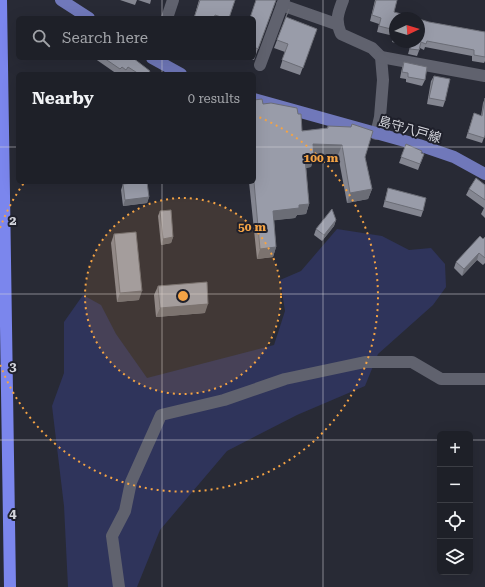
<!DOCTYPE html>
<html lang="en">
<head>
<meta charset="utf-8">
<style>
  :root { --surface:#1e2028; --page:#262830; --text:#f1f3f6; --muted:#a1a3a8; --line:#3c3e45 }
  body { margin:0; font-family:"Roboto Serif","Noto Sans JP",serif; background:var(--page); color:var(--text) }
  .controls { position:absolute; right:12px; bottom:12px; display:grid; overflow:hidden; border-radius:6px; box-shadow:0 4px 16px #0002 }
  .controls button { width:36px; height:36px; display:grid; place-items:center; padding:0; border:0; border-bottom:1px solid var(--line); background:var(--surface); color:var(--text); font:20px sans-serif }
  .compass { position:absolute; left:389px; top:12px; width:36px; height:36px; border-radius:50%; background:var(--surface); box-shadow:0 4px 16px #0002; rotate:86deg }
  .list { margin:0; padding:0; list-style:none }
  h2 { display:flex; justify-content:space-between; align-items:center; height:52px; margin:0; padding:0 16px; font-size:17px }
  h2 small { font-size:13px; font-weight:400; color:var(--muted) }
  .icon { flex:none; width:22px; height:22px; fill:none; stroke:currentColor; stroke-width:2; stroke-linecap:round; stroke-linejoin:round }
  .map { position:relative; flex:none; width:485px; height:587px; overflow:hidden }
  .search { position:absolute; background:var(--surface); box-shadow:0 4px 16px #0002; left:16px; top:16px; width:240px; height:44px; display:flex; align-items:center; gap:10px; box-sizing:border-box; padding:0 14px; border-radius:6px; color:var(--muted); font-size:15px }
  .panel { position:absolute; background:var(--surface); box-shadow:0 4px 16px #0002; left:16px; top:72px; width:240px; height:112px; border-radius:6px }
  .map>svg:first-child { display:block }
</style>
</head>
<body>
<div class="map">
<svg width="485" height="587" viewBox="0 0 485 587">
  <rect width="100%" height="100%" fill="#282a35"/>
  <polygon fill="#2f345b" points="337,229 382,236 409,250 431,248 445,264 446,287 433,305 378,354 365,386 297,415 227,451 160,530 137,587 68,587 64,506 52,406 64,373 64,322 83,295 101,305 116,334 147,378 274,345 285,311 280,280 301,271"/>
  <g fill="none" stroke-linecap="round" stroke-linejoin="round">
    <g stroke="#60626e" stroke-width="12">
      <path d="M 343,0 C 338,13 335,20 341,34 L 372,48 L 381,57 L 383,80 L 380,117 L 376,134"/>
      <polyline points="282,5 336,24"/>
      <polyline points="167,18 173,0"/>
      <polyline points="381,57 485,76"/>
      <polyline points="260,65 284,0"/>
      <polyline points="119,587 112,536 125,511 131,482 161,415 224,400 285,379 365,362 412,362 441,379 485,379"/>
    </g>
    <g stroke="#7078ba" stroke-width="12">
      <polyline points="61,0 89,18"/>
      <polyline points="152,58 181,74"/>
      <polyline points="254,99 419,145 454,157 485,174"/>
    </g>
    <polyline stroke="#7b86ed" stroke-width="12" points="1,0 10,587"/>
  </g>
  <g fill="#848691">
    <polygon points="120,0 137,0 135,5"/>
    <polygon points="138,0 151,0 150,4"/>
    <polygon points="199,0 235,0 229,18 194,18"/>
    <polygon points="276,0 254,60 249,58 254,58 254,18"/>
    <polygon points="375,0 397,0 394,12 395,18 395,42 419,42 429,22 485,32 485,61 484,63 472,61 472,56 425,47 424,50 420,48 417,56 408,54 410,47 392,42 394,36 377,32 379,24 370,21"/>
    <polygon points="289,9 286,17 317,29 300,75 280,68 285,52 274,48"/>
    <polygon points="94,58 133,58 149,74 128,74 126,73 125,74 122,74 120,73 119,74 117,74"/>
    <polygon points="404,62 425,80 422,86 406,82 406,79 400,78 402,68"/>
    <polygon points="434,76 445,101 443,107 427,104 431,81"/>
    <polygon points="485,98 485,135 482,143 466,138 474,113 481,116 483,103"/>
    <polygon points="263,104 298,114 302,131 327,128 328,126 365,157 372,189 368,199 347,203 338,155 314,154 311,167 306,168 309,204 306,214 297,215 295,218 274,220 276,247 273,257 257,259 249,182 254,182"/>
    <polygon points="406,144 424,154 418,170 399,163"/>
    <polygon points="123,184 149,197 147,203 123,206 121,190"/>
    <polygon points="485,185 485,218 481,214 484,208 466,195 469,189"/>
    <polygon points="388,188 423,211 421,217 383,207"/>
    <polygon points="160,211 173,237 171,243 161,245 158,216"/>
    <polygon points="336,220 334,226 322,241 314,235 316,229"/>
    <polygon points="114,234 139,300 117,302 111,243"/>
    <polygon points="485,237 485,263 483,265 477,260 462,276 454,268 456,262"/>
    <polygon points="158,286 205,313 156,317 154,295"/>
  </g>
  <g fill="#6b6d76">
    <polygon points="313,144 342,145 338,155 309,154"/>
    <polygon points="314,157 311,167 301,168 305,158"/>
    <polygon points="372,189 368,199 347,203 350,193"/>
    <polygon points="149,197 147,203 123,206 125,200"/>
    <polygon points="309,204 306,214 297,215 295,218 269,221 273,211 299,205"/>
    <polygon points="336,220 334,226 322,241 324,235"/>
    <polygon points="173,237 171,243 161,245 163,239"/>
    <polygon points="276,247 273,257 257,259 260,249"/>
    <polygon points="479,253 477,260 462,276 464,269"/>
    <polygon points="142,291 139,300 117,302 120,293"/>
    <polygon points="208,304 205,313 156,317 160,308"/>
  </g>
  <g fill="#999ca9" stroke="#6b6d76">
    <polygon points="200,0 235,0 229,18 224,18 215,15 214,18 194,18"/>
    <polygon points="256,0 276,0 258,49 254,47 254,18 250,18"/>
    <polygon points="376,0 397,0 394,12 416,18 395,18 395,30 379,26 381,18 372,15"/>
    <polygon points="289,9 286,17 317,29 303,68 282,60 288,44 277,40"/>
    <polygon points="419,19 429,22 485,32 485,57 474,55 474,50 427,41 426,44 421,42 419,50 410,49 412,42 419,42"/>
    <polygon points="104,58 133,58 150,71 148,74 139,74 128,67 126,70 122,67 120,69"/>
    <polygon points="404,62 427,67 425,80 408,77 408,73 402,72"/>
    <polygon points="434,76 450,79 445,101 429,98"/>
    <polygon points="485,98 485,135 484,138 468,133 474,113 482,116"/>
    <polygon points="262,99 263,104 271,103 297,108 298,114 301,114 302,131 328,128 328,126 351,127 352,124 373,131 365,157 372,189 350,193 342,145 313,144 314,157 305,158 309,204 299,205 299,208 273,211 276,247 260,249 254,182 254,100"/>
    <polygon points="406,144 422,151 421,153 424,154 420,164 401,157"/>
    <polygon points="476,178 485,185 485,200 469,189"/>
    <polygon points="143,182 147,182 149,197 125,200 123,184"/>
    <polygon points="388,188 426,198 423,211 385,201"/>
    <polygon points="332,209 336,220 324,235 316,229"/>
    <polygon points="171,210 173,237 163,239 160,211"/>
    <polygon points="136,232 142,291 120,293 114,234"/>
    <polygon points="480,236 483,239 485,237 485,258 479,253 464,269 456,262"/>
    <polygon points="207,282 208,304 160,308 158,286"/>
  </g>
  <path fill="none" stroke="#d5d6dd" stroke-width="1" stroke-opacity="0.55" d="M 162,0 L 162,18M 323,0 L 323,587M 162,58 L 162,74M 0,147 L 18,147M 254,147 L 485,147M 162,182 L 162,587M 0,294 L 485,294M 0,440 L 440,440M 470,440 L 485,440"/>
  <circle cx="183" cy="296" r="98" fill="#f4a345" fill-opacity=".12"/>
  <g fill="none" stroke="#f4a345" stroke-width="2" stroke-dasharray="2 4">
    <circle cx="183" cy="296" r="98"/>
    <path d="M0 228A195 195 0 0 1 24 183M254 115A195 195 0 1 1 0 364"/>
  </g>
  <g text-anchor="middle" stroke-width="4" stroke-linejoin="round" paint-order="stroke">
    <g font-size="13" fill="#d5d6dd" stroke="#1f202b">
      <text transform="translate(410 129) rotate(16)" y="5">島守八戸線</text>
    </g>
  </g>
  <g font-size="13" text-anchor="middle" font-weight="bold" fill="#d5d6dd" stroke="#1f202b" stroke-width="4" stroke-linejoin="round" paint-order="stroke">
    <text x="13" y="225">2</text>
    <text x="13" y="371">3</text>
    <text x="13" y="518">4</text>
  </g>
  <circle cx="183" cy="296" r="6" fill="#f4a345" stroke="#1f202b" stroke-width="2"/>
  <g font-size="12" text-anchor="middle" font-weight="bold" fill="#f4a345" stroke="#1f202b" stroke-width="4" stroke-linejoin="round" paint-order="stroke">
    <text x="321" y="162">100 m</text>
    <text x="252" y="231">50 m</text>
  </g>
</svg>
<div class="controls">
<button>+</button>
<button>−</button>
<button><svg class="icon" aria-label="locate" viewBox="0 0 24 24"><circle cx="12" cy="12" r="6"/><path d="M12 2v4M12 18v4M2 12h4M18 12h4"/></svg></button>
<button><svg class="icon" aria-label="layers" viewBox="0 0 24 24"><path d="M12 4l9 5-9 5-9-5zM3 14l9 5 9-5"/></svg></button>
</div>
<svg class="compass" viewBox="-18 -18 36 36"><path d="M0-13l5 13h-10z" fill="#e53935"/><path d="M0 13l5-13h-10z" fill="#a1a3a8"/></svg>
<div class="search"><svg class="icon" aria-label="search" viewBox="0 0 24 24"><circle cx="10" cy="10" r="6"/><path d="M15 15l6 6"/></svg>Search here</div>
<section class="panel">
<h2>Nearby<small>0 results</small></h2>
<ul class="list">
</ul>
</section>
</div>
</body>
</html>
